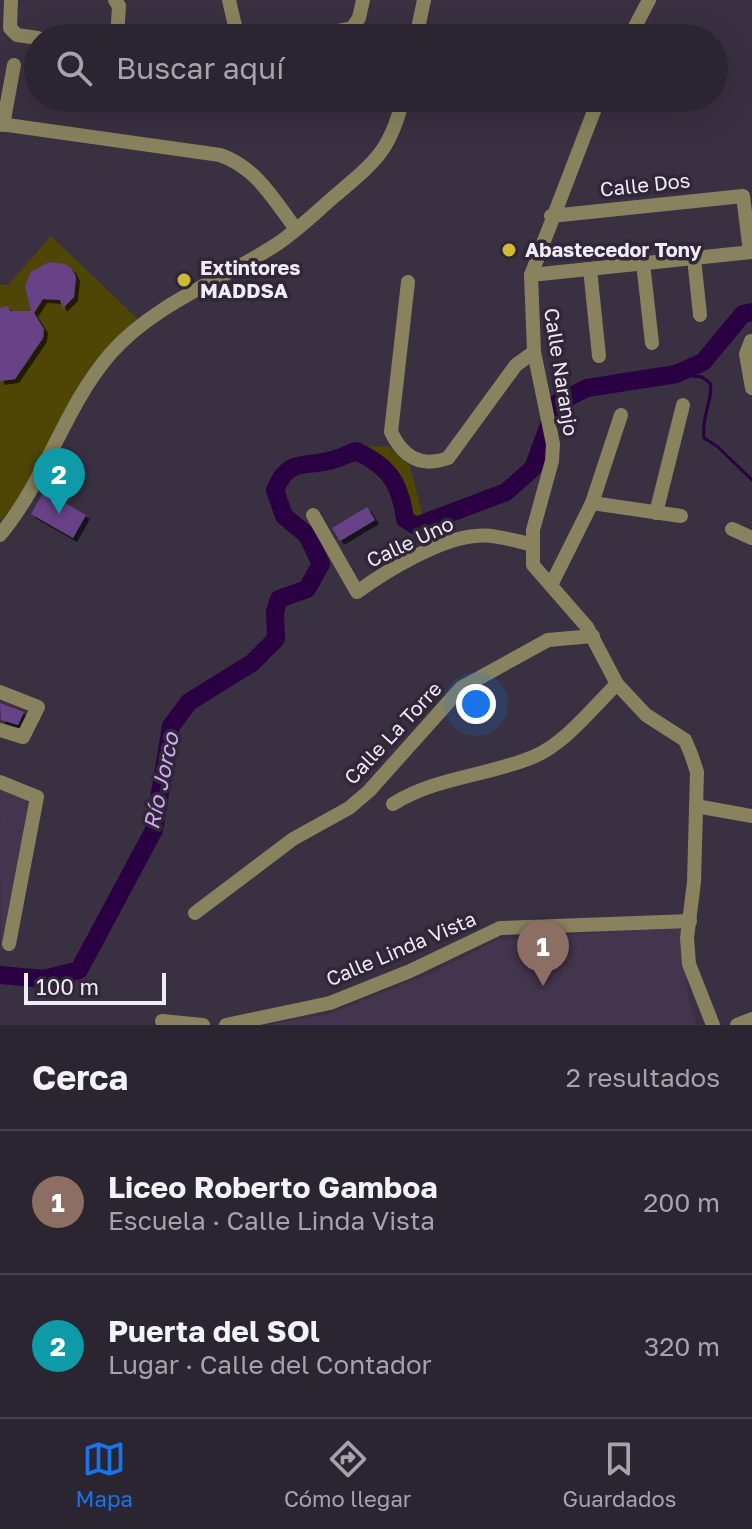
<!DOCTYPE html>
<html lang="es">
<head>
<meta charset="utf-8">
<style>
  :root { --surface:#2b2431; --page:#37303d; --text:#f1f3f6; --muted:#a6a4ab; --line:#47414d; --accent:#1a73e8 }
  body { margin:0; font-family:"Golos Text",sans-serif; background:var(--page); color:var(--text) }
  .scale { position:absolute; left:24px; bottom:20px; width:142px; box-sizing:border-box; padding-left:8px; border:4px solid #f0ebf6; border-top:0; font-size:22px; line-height:28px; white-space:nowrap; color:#f0ebf6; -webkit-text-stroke:6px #2f2637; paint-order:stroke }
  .you { position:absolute; left:476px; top:704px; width:28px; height:28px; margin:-20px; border:6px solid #fff; border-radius:50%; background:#1a73e8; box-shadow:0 0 0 12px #1a73e833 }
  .badge { display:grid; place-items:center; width:52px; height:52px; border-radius:50%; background:var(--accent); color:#fff; font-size:26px; font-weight:700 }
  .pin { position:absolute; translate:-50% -66px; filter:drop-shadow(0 2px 4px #0008) }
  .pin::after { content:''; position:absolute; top:42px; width:28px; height:24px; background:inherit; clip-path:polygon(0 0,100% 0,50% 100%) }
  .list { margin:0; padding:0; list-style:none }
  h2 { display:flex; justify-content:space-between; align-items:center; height:104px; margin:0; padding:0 32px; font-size:34px }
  h2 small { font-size:26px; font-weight:400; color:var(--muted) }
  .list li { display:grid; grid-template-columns:52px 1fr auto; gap:24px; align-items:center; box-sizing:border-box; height:144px; padding:0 32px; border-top:2px solid var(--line) }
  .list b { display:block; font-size:30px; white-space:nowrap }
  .list p { margin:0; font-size:26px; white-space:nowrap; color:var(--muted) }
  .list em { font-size:26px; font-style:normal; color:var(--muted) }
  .icon { flex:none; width:44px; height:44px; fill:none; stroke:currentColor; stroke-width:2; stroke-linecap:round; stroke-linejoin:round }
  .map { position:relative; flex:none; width:752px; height:1025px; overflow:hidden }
  .search { position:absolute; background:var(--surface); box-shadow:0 8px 32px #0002; left:24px; right:24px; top:24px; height:88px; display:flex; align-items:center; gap:20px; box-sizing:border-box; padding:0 28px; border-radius:44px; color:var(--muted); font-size:30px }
  .sheet { height:392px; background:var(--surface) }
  nav { display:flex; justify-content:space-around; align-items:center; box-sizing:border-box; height:112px; border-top:2px solid var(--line); background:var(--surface); font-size:22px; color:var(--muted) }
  nav a { display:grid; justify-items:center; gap:4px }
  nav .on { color:var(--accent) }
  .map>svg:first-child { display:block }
</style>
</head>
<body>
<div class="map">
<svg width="752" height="1025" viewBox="0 0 752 1025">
  <defs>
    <filter id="shadow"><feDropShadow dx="4" dy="4" stdDeviation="0" flood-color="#0009"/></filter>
  </defs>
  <rect width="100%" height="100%" fill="#393041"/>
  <g fill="#42354d">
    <polygon points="0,789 27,800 29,810 1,956"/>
    <polygon points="682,926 688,999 697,1025 265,1025 332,1013 431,973 497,940"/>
  </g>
  <g fill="#4f4505">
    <polygon points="51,236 140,321 95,363 12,509 0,521 0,285 8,285"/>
    <path d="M 388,446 L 410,466 L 423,516 L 408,515 C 404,478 390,464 356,447 Z"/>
  </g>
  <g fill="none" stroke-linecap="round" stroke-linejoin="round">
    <path stroke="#2b0043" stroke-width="3" d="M 676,374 L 702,377 L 710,383 C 714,397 701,416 704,438 L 718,447 L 752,480"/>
    <path stroke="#2b0043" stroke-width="18" d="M 0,975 L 44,979 L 79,970 L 154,830 L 171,726 L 189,702 L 252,663 L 276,639 L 275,612 L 279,599 L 307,589 L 321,564 L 307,535 L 284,516 L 275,490 C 289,457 304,468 332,460 C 340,458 348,454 356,451 C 390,467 400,483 405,519 L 416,526 L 506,492 L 533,468 L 557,403 L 587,388 L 676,374 L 703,362 L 743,314 L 752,312"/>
  </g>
  <g fill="#684287" filter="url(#shadow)">
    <polygon points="49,262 65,264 72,269 76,277 74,297 63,308 60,300 43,299 34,313 44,329 43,338 15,379 0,381 0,308 8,306 10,311 31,311 25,286 31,272"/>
    <circle cx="184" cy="278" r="6"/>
    <polygon points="44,491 86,515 73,538 31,514"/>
    <polygon points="367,507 375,520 340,541 332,528"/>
    <polygon points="0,703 24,712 18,725 1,720"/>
  </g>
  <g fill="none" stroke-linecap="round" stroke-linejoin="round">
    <g stroke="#88825e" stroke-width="14">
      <polyline points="11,0 10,28 17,35 38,38"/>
      <polyline points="115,0 119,6 117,38"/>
      <polyline points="229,0 235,26 244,38"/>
      <polyline points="301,38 352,28 359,18 363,0"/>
      <polyline points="416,38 424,0"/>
      <polyline points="629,38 649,0"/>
      <polyline points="599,98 531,275 534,352 553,444 552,461 533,530 533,565 587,627 617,684 646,715 685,740 691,754 697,772 694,882 687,938 689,964 713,1025"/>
      <path d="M 0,124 L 220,155 C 256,167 274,200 296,229"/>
      <polyline points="3,125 14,65"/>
      <polyline points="551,216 743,196 750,252"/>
      <polyline points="694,258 700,315"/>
      <polyline points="643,263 652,343"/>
      <polyline points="590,269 599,356"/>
      <polyline points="531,275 752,252"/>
      <path d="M 408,282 L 391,432 C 403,457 420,468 448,458 L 516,365 L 534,352"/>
      <polyline points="751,341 746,354 752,388"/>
      <polyline points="592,503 681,516"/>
      <polyline points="656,513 683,405"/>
      <path d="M 313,515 L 357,592 C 386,571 439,539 475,536 C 493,534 512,540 530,544"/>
      <polyline points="732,529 752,538"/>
      <path d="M 0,535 C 46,480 64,407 111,353 C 153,305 221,280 274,246 C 296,232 316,212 336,195 C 375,162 391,150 403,98"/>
      <polyline points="552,583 592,503 621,415"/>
      <polyline points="0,692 38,707 23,737 0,730"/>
      <polyline points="0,782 37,797 9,944"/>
      <path d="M 393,804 C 436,777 487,776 533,757 C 566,743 592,708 617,684"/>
      <polyline points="696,806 752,816"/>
      <polyline points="195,913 293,839 349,808 369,791 461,688 548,640 593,636"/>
      <polyline points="162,1021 203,1025"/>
      <polyline points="226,1025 330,1003 410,971 500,928 690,921"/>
      <polyline points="737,1025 752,1019"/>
    </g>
  </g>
  <g fill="#ceb938" stroke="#2f2637" stroke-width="3">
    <circle cx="509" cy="250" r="8"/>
    <circle cx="184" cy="280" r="8"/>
  </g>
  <g text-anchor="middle" stroke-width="7" stroke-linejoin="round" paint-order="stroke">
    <g font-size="20" fill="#f0ebf6" stroke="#2f2637">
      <text transform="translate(645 185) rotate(-6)" y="7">Calle Dos</text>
      <text transform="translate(561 372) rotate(81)" y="7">Calle Naranjo</text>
      <text transform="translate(410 542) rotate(-25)" y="7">Calle Uno</text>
      <text transform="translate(393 733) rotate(-47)" y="7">Calle La Torre</text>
      <text transform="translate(401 949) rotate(-23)" y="7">Calle Linda Vista</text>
    </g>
    <g font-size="20" font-weight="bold" fill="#f0ebf6" stroke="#2f2637" text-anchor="start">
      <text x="525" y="257">Abastecedor Tony</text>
      <text x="200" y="275">Extintores<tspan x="200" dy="23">MADDSA</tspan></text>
    </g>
    <g font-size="22" font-style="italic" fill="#d3a9f7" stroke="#2f2637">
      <text transform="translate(161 781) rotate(-78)" y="8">Río Jorco</text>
    </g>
  </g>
</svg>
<div class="scale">100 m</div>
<div class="you"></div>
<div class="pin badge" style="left:543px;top:986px;background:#8d6e63">1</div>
<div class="pin badge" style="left:59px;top:514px;background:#0f9aa8">2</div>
<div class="search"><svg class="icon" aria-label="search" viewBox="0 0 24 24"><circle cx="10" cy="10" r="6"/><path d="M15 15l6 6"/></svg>Buscar aquí</div>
</div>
<section class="sheet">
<h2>Cerca<small>2 resultados</small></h2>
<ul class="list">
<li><span class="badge" style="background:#8d6e63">1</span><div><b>Liceo Roberto Gamboa</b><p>Escuela · Calle Linda Vista</p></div><em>200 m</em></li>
<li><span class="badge" style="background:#0f9aa8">2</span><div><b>Puerta del SOl</b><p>Lugar · Calle del Contador</p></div><em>320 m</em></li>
</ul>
</section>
<nav>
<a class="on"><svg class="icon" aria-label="map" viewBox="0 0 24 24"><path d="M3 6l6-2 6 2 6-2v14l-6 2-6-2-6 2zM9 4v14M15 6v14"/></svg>Mapa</a>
<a><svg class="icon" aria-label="directions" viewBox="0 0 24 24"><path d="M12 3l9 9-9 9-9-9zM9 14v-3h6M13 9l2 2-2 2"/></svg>Cómo llegar</a>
<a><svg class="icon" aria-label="saved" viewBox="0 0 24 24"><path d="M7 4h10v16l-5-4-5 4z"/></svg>Guardados</a>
</nav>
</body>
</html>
